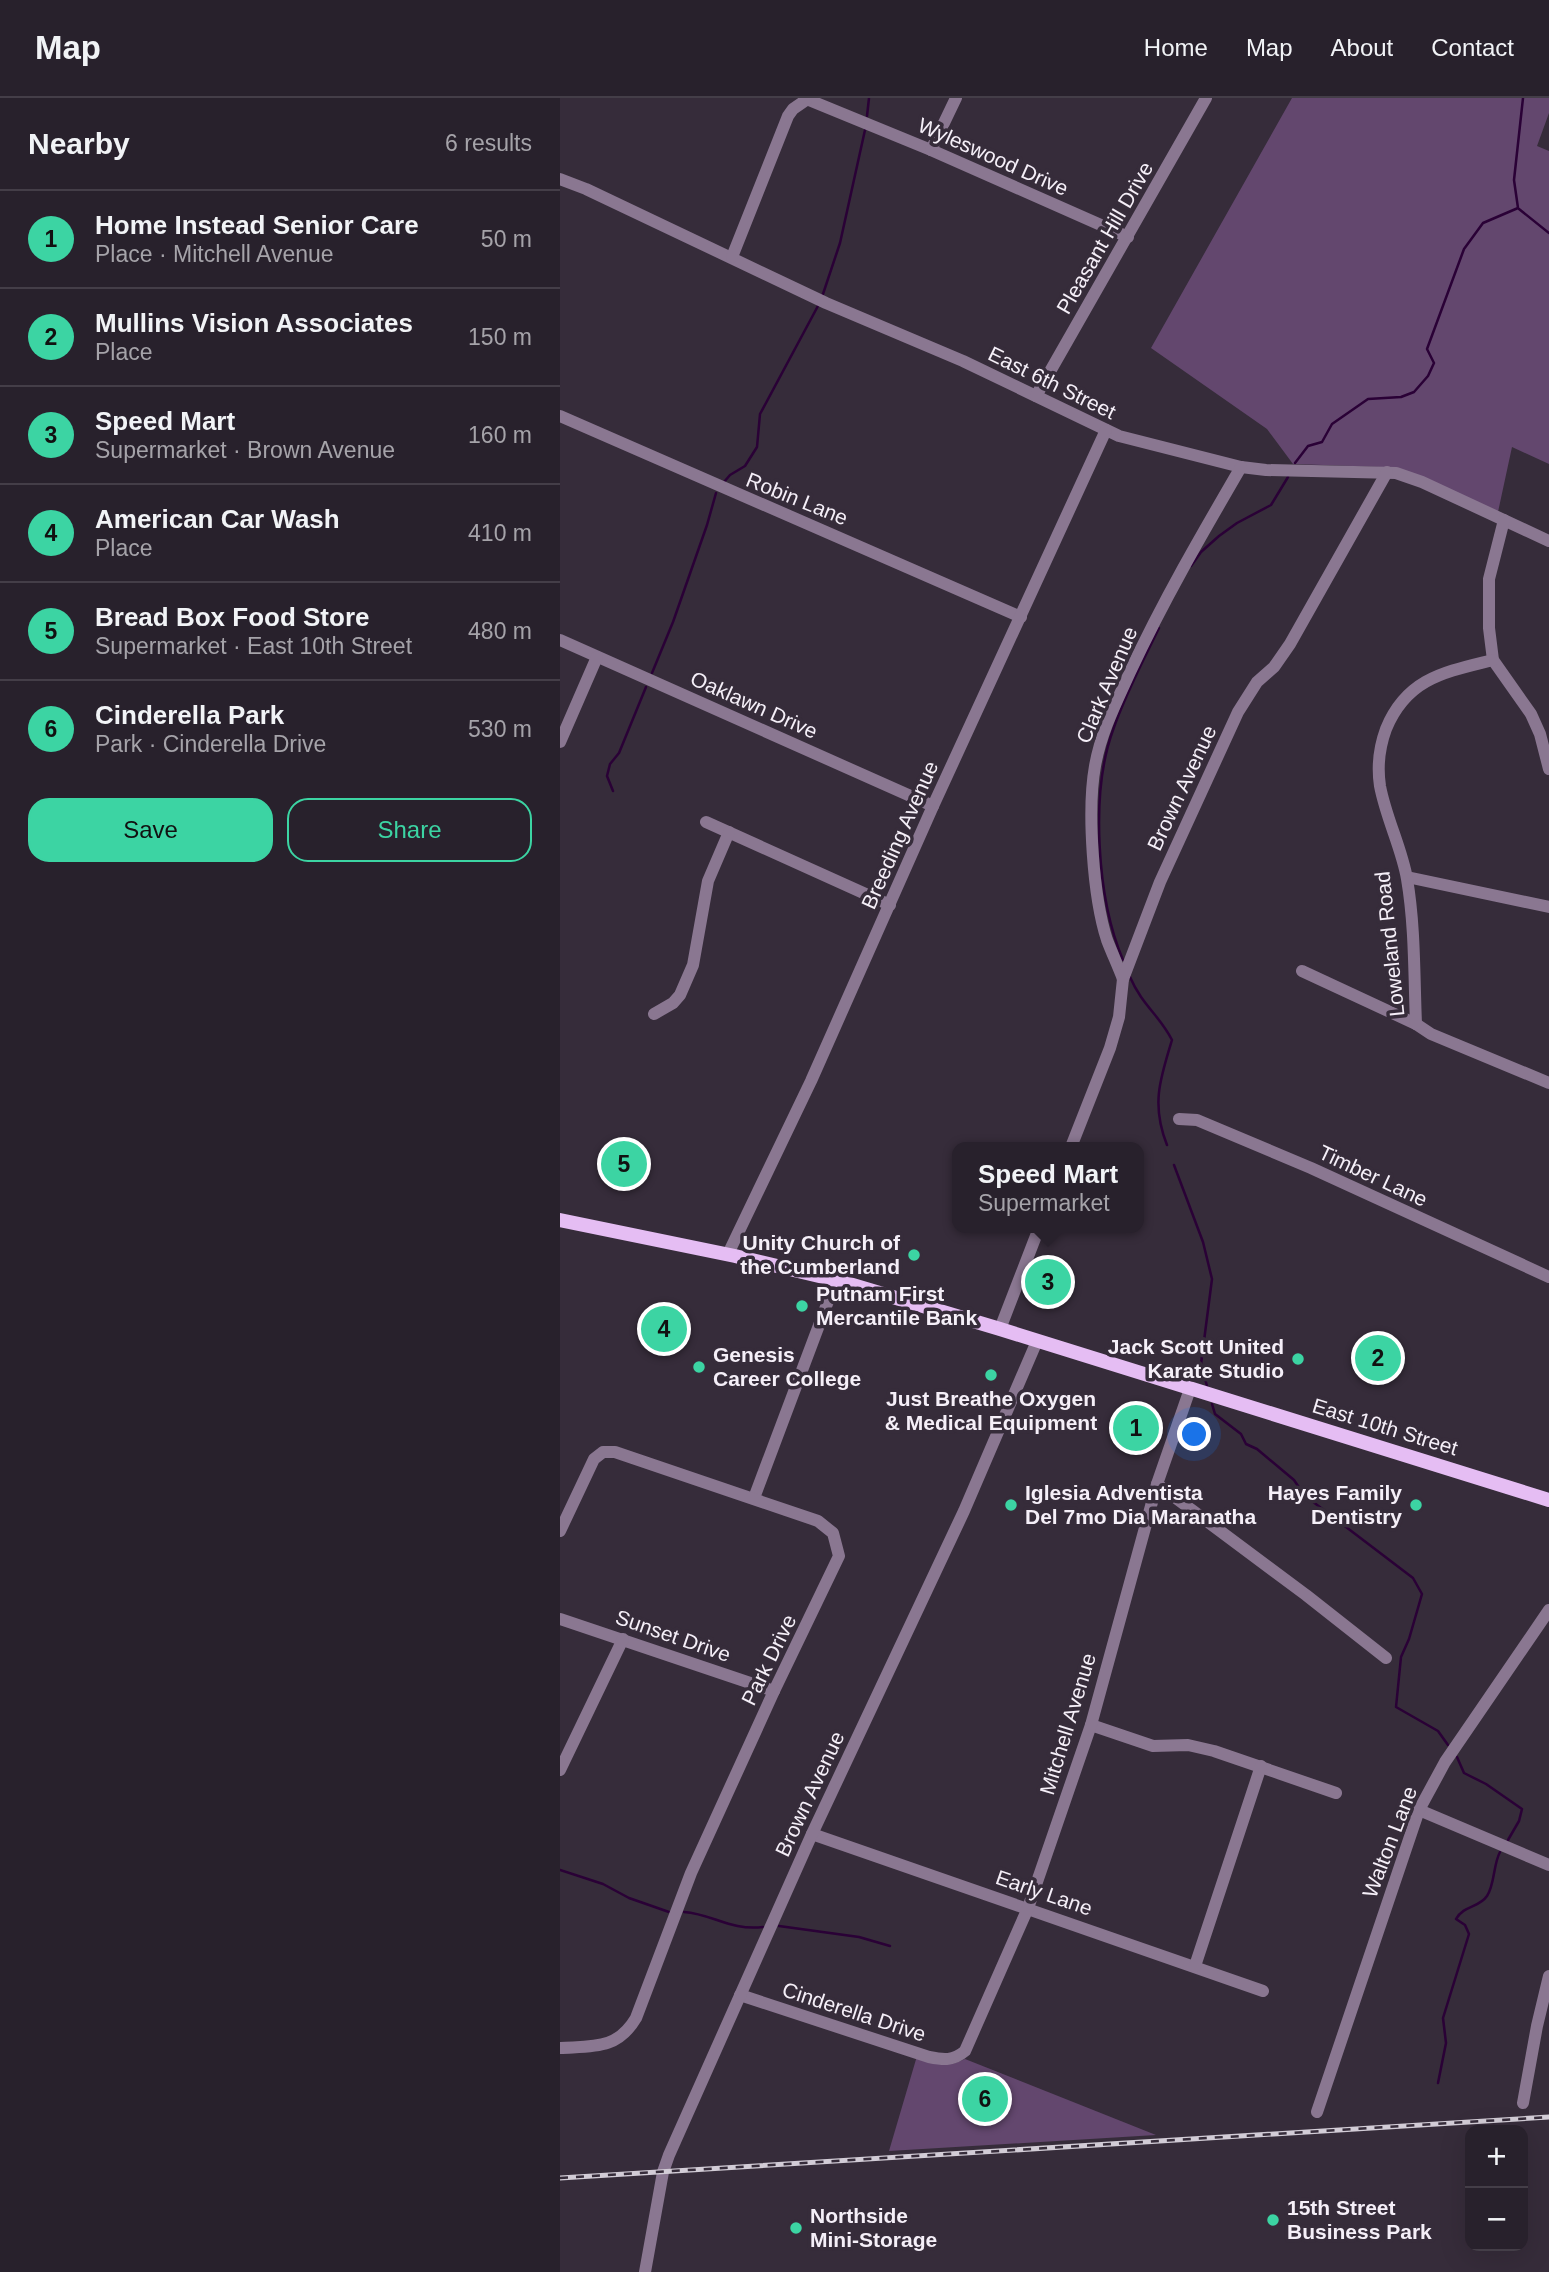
<!DOCTYPE html>
<html lang="en">
<head>
<meta charset="utf-8">
<style>
  :root { --surface:#28212c; --page:#342e38; --text:#f1f3f6; --muted:#a5a3a9; --line:#443e48; --accent:#3cd4a3 }
  body { margin:0; font-family:Arial,sans-serif; background:var(--page); color:var(--text) }
  .controls { position:absolute; right:21px; bottom:21px; display:grid; overflow:hidden; border-radius:14px; box-shadow:0 7px 28px #0002 }
  .controls button { width:63px; height:63px; display:grid; place-items:center; padding:0; border:0; border-bottom:2px solid var(--line); background:var(--surface); color:var(--text); font:35px sans-serif }
  .you { position:absolute; left:635px; top:1337px; width:24px; height:24px; margin:-18px; border:5px solid #fff; border-radius:50%; background:#1a73e8; box-shadow:0 0 0 10px #1a73e833 }
  .badge { display:grid; place-items:center; width:46px; height:46px; border-radius:50%; background:var(--accent); color:#111; font-size:23px; font-weight:700 }
  .pin { position:absolute; translate:-50% -50%; border:4px solid #fff; box-shadow:0 2px 7px #0006 }
  .popup { position:absolute; left:392px; top:1044px; width:192px; height:91px; box-sizing:border-box; display:grid; place-content:center; border-radius:14px; background:var(--surface); filter:drop-shadow(0 2px 5px #0005); font-size:23px; white-space:nowrap; color:var(--muted) }
  .popup b { font-size:26px; color:var(--text) }
  .popup::after { content:''; position:absolute; left:50%; top:100%; margin-left:-14px; border:14px solid transparent; border-top-color:var(--surface) }
  .list { margin:0; padding:0; list-style:none }
  h2 { display:flex; justify-content:space-between; align-items:center; height:91px; margin:0; padding:0 28px; font-size:30px }
  h2 small { font-size:23px; font-weight:400; color:var(--muted) }
  .list li { display:grid; grid-template-columns:46px 1fr auto; gap:21px; align-items:center; box-sizing:border-box; height:98px; padding:0 28px; border-top:2px solid var(--line) }
  .list b { display:block; font-size:26px; white-space:nowrap }
  .list p { margin:0; font-size:23px; white-space:nowrap; color:var(--muted) }
  .list em { font-size:23px; font-style:normal; color:var(--muted) }
  .actions { display:flex; gap:14px; padding:21px 28px }
  .actions a { flex:1; padding:16px 0; border:2px solid var(--accent); border-radius:21px; text-align:center; font-size:24px; color:var(--accent) }
  .actions .main { background:var(--accent); color:#111 }
  .map { position:relative; flex:none; width:989px; height:2174px; overflow:hidden }
  header { display:flex; align-items:center; gap:42px; box-sizing:border-box; height:98px; padding:0 35px; background:var(--surface); border-bottom:2px solid var(--line) }
  header strong { font-size:33px }
  nav { display:flex; gap:38px; margin-inline-start:auto; font-size:24px }
  main { display:flex }
  aside { flex:1; background:var(--surface) }
  .map>svg:first-child { display:block }
</style>
</head>
<body>
<header>
<strong>Map</strong>
<nav><a>Home</a><a>Map</a><a>About</a><a>Contact</a></nav>
</header>
<main>
<aside>
<h2>Nearby<small>6 results</small></h2>
<ul class="list">
<li><span class="badge">1</span><div><b>Home Instead Senior Care</b><p>Place · Mitchell Avenue</p></div><em>50 m</em></li>
<li><span class="badge">2</span><div><b>Mullins Vision Associates</b><p>Place</p></div><em>150 m</em></li>
<li><span class="badge">3</span><div><b>Speed Mart</b><p>Supermarket · Brown Avenue</p></div><em>160 m</em></li>
<li><span class="badge">4</span><div><b>American Car Wash</b><p>Place</p></div><em>410 m</em></li>
<li><span class="badge">5</span><div><b>Bread Box Food Store</b><p>Supermarket · East 10th Street</p></div><em>480 m</em></li>
<li><span class="badge">6</span><div><b>Cinderella Park</b><p>Park · Cinderella Drive</p></div><em>530 m</em></li>
</ul>
<div class="actions"><a class="main">Save</a><a>Share</a></div>
</aside>
<div class="map">
<svg width="989" height="2174" viewBox="0 0 989 2174">
  <rect width="100%" height="100%" fill="#362c3a"/>
  <g fill="#63476e">
    <polygon points="732,0 989,0 989,15 977,48 989,53 989,366 952,349 938,414 822,369 733,366 707,331 591,250"/>
    <polygon points="357,1958 393,1966 405,1961 596,2037 329,2053"/>
  </g>
  <g fill="none" stroke-linecap="round" stroke-linejoin="round">
    <g stroke="#2a0136" stroke-width="2.5">
      <polyline points="307,18 309,0"/>
      <polyline points="959,111 989,135"/>
      <polyline points="263,196 280,145 305,32"/>
      <polyline points="735,365 748,348 762,344 772,326 808,301 841,299 854,294 868,278 874,265 867,251 904,151 923,125 958,110 954,82 963,0"/>
      <polyline points="164,384 170,377 185,368 197,349 200,316 259,206"/>
      <polyline points="631,468 641,454 659,438 677,425 711,407 728,379"/>
      <polyline points="92,575 113,524 147,427 156,395"/>
      <polyline points="53,693 47,678 50,666 59,655 86,589"/>
      <path d="M 563,862 C 537,801 530,695 553,632 C 565,597 583,563 599,530"/>
      <path d="M 570,879 C 582,907 600,918 612,942 C 600,981 591,1007 607,1047"/>
      <polyline points="614,1067 643,1144 652,1181 641,1266 647,1288"/>
      <polyline points="652,1306 655,1316 681,1336 686,1346 697,1351 734,1382 744,1397 853,1480 862,1496 849,1541 841,1559 836,1609 878,1633 888,1647"/>
      <polyline points="897,1659 904,1675 926,1686 962,1711 959,1723 948,1742"/>
      <polyline points="0,1772 43,1786 69,1800 109,1814"/>
      <path d="M 124,1814 C 153,1816 170,1833 203,1829"/>
      <polyline points="219,1828 299,1839 330,1848"/>
      <path d="M 878,1985 L 886,1945 L 883,1920 L 909,1836 L 905,1827 L 896,1821 C 904,1807 919,1810 927,1798 C 935,1786 933,1767 940,1754"/>
    </g>
    <g stroke="#8a7791" stroke-width="12">
      <polyline points="244,0 371,52 568,139"/>
      <polyline points="371,52 396,0"/>
      <polyline points="0,81 26,91 266,205 403,263 559,338 681,369 706,372 836,375 862,384 989,443"/>
      <polyline points="172,159 228,18 233,11 246,2"/>
      <polyline points="476,298 646,0"/>
      <polyline points="0,318 461,519"/>
      <polyline points="944,422 929,481 929,530 933,562 971,616 980,636 989,671"/>
      <polyline points="0,542 373,708"/>
      <polyline points="0,644 37,559"/>
      <polyline points="146,724 330,807"/>
      <polyline points="847,779 989,809"/>
      <polyline points="742,873 856,926 871,936 989,985"/>
      <path d="M 563,881 C 558,868 552,855 547,842 C 533,799 527,712 535,668 C 541,634 556,605 570,574 C 603,503 642,436 681,369"/>
      <polyline points="94,916 113,905 120,897 133,867 148,783 169,734"/>
      <path d="M 856,926 C 854,878 855,828 847,781 C 842,751 826,720 820,688 C 817,668 819,650 826,631 C 847,580 885,574 933,562"/>
      <polyline points="619,1021 637,1022 751,1070 989,1179"/>
      <polyline points="511,1049 550,950 559,919 563,881 600,784 678,614 697,584 714,569 730,546 827,374"/>
      <polyline points="168,1156 251,983 373,708 546,332"/>
      <polyline points="440,1231 479,1130"/>
      <polyline points="597,1386 746,1497 826,1560"/>
      <polyline points="194,1400 276,1182"/>
      <path d="M 0,1433 L 34,1361 L 43,1354 L 55,1354 L 258,1423 L 273,1435 L 279,1458 L 214,1593 L 131,1775 L 76,1920 C 57,1952 33,1948 0,1950"/>
      <polyline points="0,1521 214,1593"/>
      <polyline points="531,1627 593,1648 628,1647 654,1653 776,1695"/>
      <polyline points="0,1672 63,1541"/>
      <polyline points="859,1712 989,1767"/>
      <polyline points="252,1736 703,1893"/>
      <polyline points="635,1868 701,1668"/>
      <path d="M 180,1897 L 369,1959 C 384,1962 393,1963 405,1953 L 468,1810 L 531,1627 L 597,1386 L 630,1291"/>
      <polyline points="963,2005 977,1928 989,1878"/>
      <polyline points="757,2014 859,1712 885,1664 989,1512"/>
      <polyline points="85,2174 103,2074 109,2057 252,1736 404,1413 477,1243"/>
    </g>
    <polyline stroke="#e5bdf3" stroke-width="14" points="0,1122 175,1158 276,1182 440,1231 989,1402"/>
    <defs>
      <polyline id="rail" points="0,2080 989,2019"/>
    </defs>
    <use href="#rail" stroke="#d2ccd6" stroke-width="5"/>
    <use href="#rail" stroke="#362c3a" stroke-width="2.5" stroke-dasharray="8" stroke-linecap="butt"/>
  </g>
  <g fill="#3cd4a3" stroke="#362c3a" stroke-width="2.5">
    <circle cx="354" cy="1157" r="7"/>
    <circle cx="242" cy="1208" r="7"/>
    <circle cx="738" cy="1261" r="7"/>
    <circle cx="139" cy="1269" r="7"/>
    <circle cx="431" cy="1277" r="7"/>
    <circle cx="451" cy="1407" r="7"/>
    <circle cx="856" cy="1407" r="7"/>
    <circle cx="713" cy="2122" r="7"/>
    <circle cx="236" cy="2130" r="7"/>
  </g>
  <g text-anchor="middle" stroke-width="7" stroke-linejoin="round" paint-order="stroke">
    <g font-size="21" fill="#f5eff8" stroke="#362c3a">
      <text transform="translate(433 59) rotate(24)" y="7">Wyleswood Drive</text>
      <text transform="translate(545 140) rotate(-60)" y="7">Pleasant Hill Drive</text>
      <text transform="translate(492 285) rotate(26)" y="7">East 6th Street</text>
      <text transform="translate(237 401) rotate(22)" y="7">Robin Lane</text>
      <text transform="translate(547 587) rotate(-67)" y="7">Clark Avenue</text>
      <text transform="translate(194 607) rotate(24)" y="7">Oaklawn Drive</text>
      <text transform="translate(622 690) rotate(-65)" y="7">Brown Avenue</text>
      <text transform="translate(340 737) rotate(-66)" y="7">Breeding Avenue</text>
      <text transform="translate(830 846) rotate(-96)" y="7">Loweland Road</text>
      <text transform="translate(813 1078) rotate(25)" y="7">Timber Lane</text>
      <text transform="translate(825 1329) rotate(17)" y="7">East 10th Street</text>
      <text transform="translate(113 1538) rotate(19)" y="7">Sunset Drive</text>
      <text transform="translate(209 1562) rotate(-64)" y="7">Park Drive</text>
      <text transform="translate(508 1626) rotate(-73)" y="7">Mitchell Avenue</text>
      <text transform="translate(250 1696) rotate(-65)" y="7">Brown Avenue</text>
      <text transform="translate(830 1744) rotate(-69)" y="7">Walton Lane</text>
      <text transform="translate(484 1795) rotate(19)" y="7">Early Lane</text>
      <text transform="translate(294 1914) rotate(18)" y="7">Cinderella Drive</text>
    </g>
    <g font-size="21" font-weight="bold" fill="#f5eff8" stroke="#362c3a" text-anchor="start">
      <text x="340" y="1152" text-anchor="end">Unity Church of<tspan x="340" dy="24">the Cumberland</tspan></text>
      <text x="256" y="1203">Putnam First<tspan x="256" dy="24">Mercantile Bank</tspan></text>
      <text x="724" y="1256" text-anchor="end">Jack Scott United<tspan x="724" dy="24">Karate Studio</tspan></text>
      <text x="153" y="1264">Genesis<tspan x="153" dy="24">Career College</tspan></text>
      <text x="431" y="1308" text-anchor="middle">Just Breathe Oxygen<tspan x="431" dy="24">&amp; Medical Equipment</tspan></text>
      <text x="465" y="1402">Iglesia Adventista<tspan x="465" dy="24">Del 7mo Dia Maranatha</tspan></text>
      <text x="842" y="1402" text-anchor="end">Hayes Family<tspan x="842" dy="24">Dentistry</tspan></text>
      <text x="727" y="2117">15th Street<tspan x="727" dy="24">Business Park</tspan></text>
      <text x="250" y="2125">Northside<tspan x="250" dy="24">Mini-Storage</tspan></text>
    </g>
  </g>
</svg>
<div class="controls">
<button>+</button>
<button>−</button>
</div>
<div class="you"></div>
<div class="pin badge" style="left:576px;top:1330px">1</div>
<div class="pin badge" style="left:818px;top:1260px">2</div>
<div class="pin badge" style="left:488px;top:1184px">3</div>
<div class="popup"><b>Speed Mart</b>Supermarket</div>
<div class="pin badge" style="left:104px;top:1231px">4</div>
<div class="pin badge" style="left:64px;top:1066px">5</div>
<div class="pin badge" style="left:425px;top:2001px">6</div>
</div>
</main>
</body>
</html>
